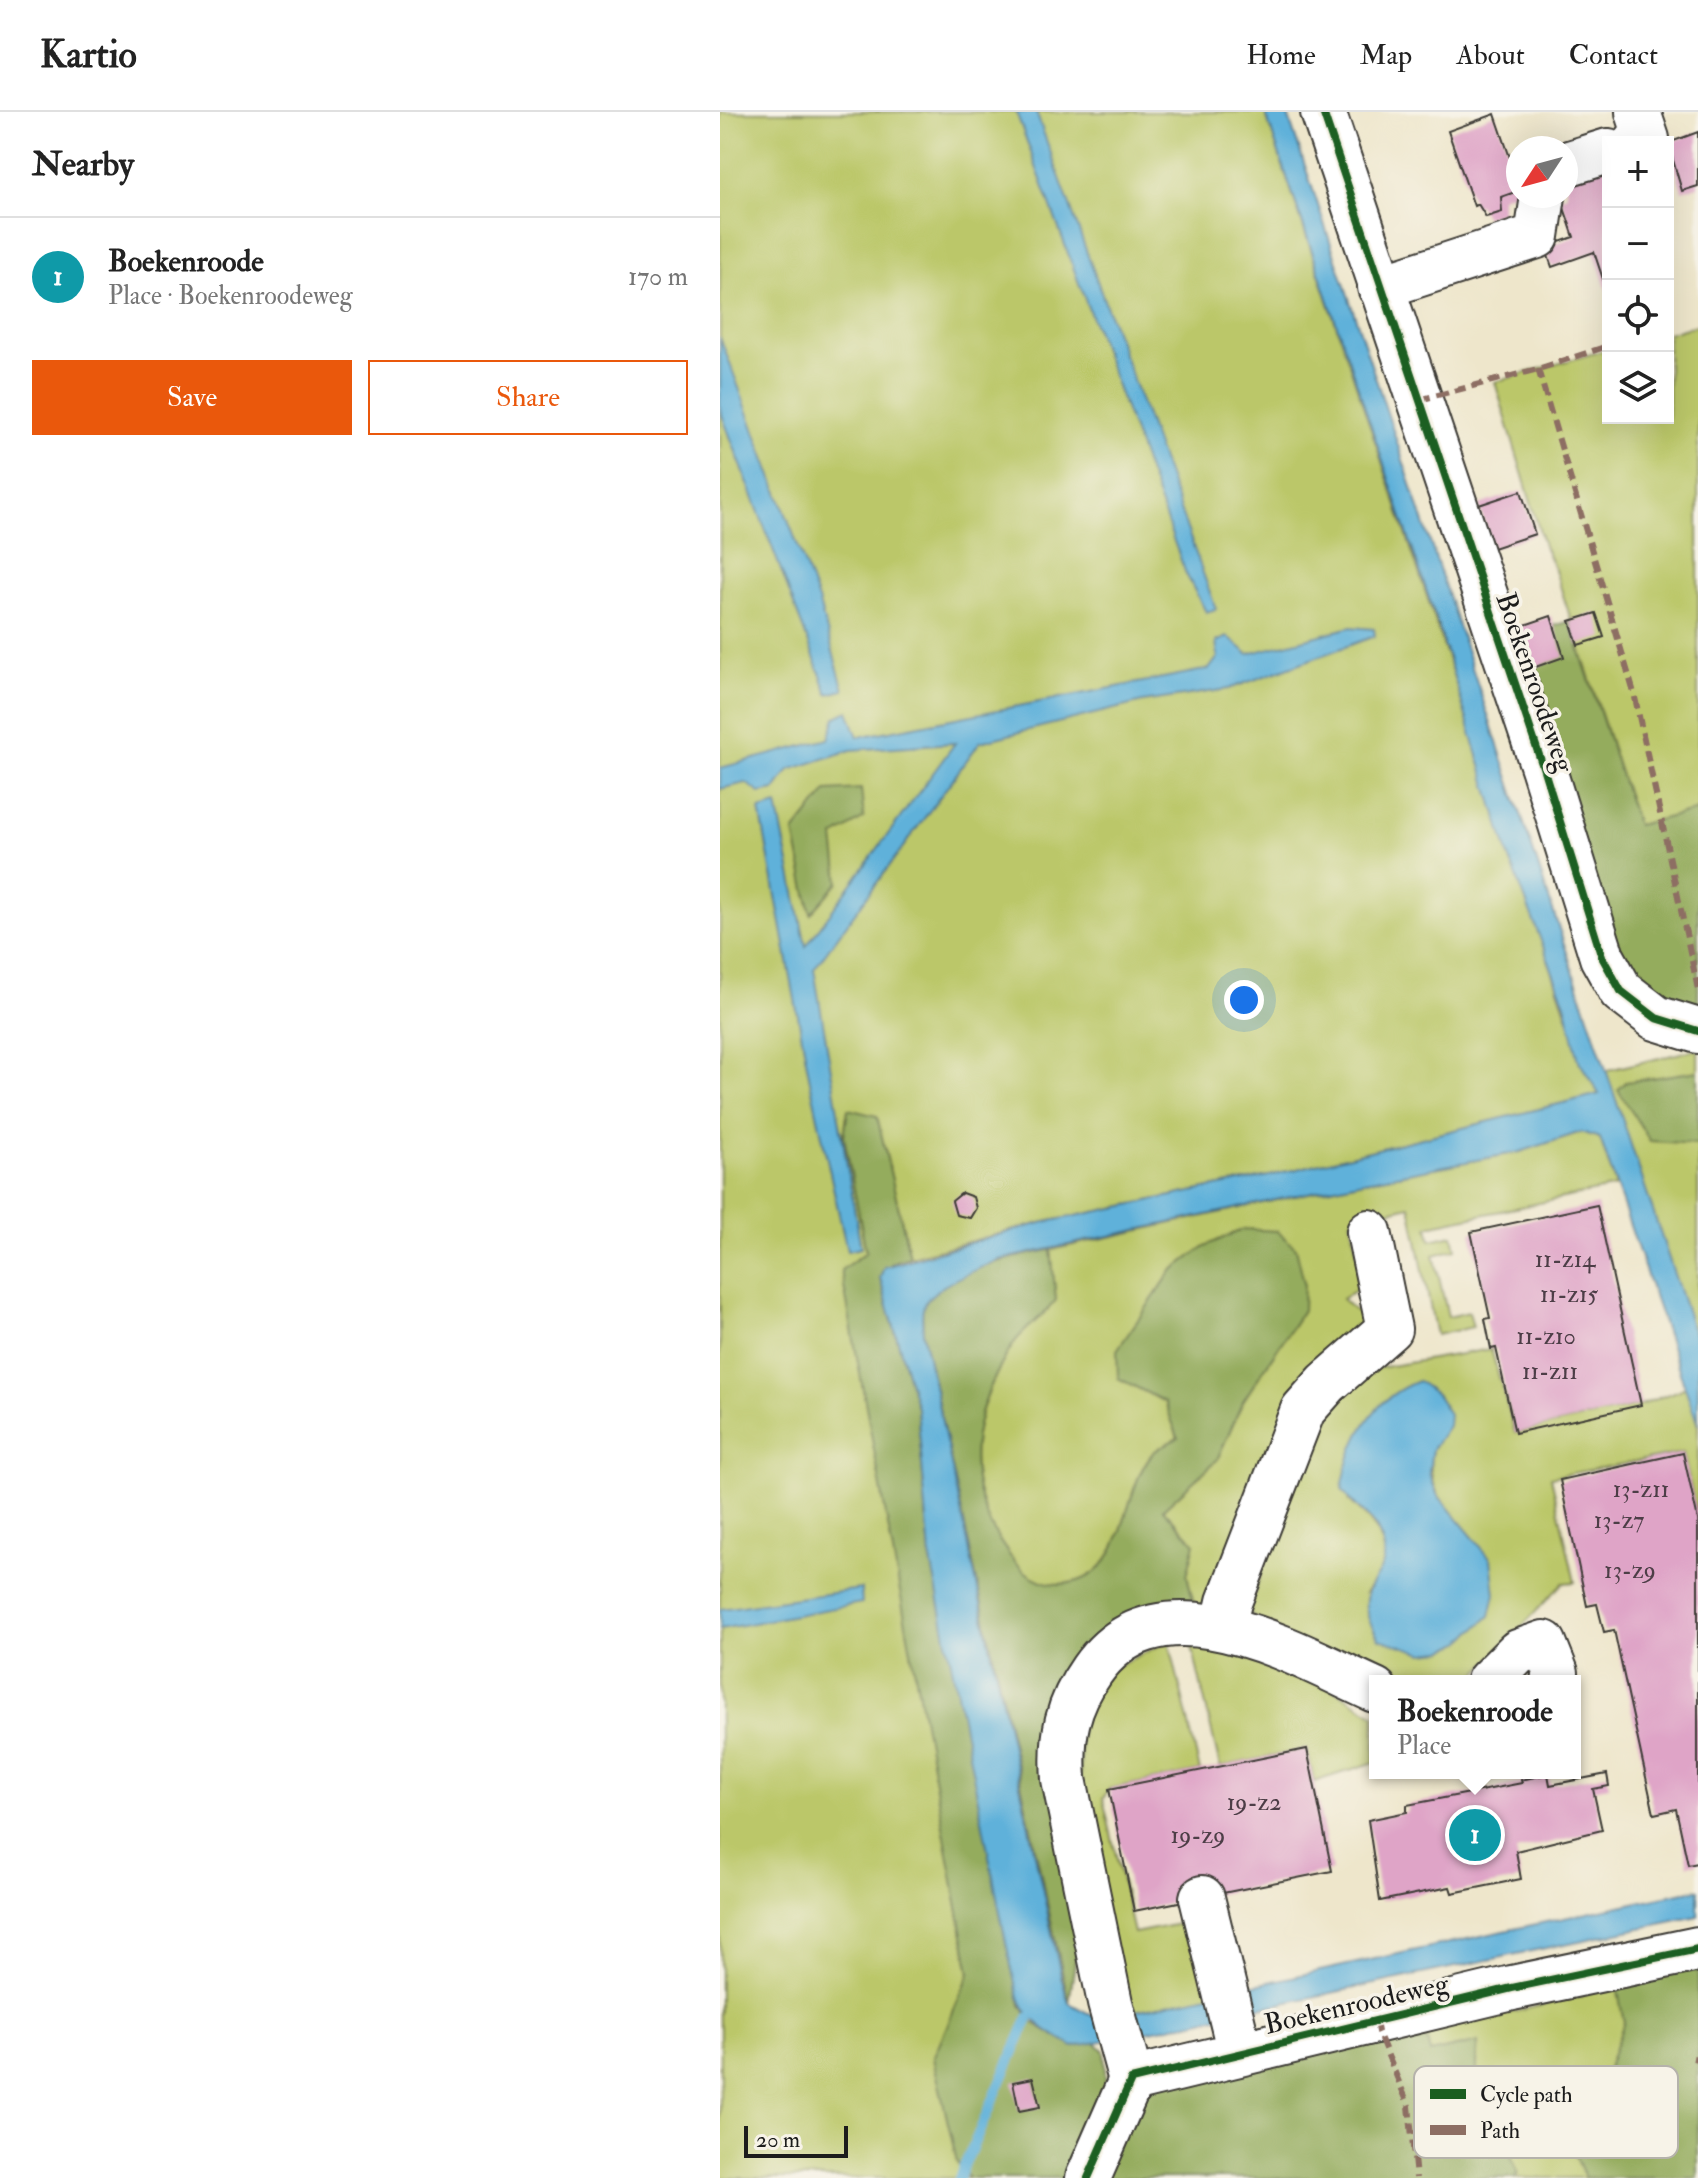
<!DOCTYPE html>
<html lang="en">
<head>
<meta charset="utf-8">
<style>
  :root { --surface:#fff; --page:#f2f2f2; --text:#222; --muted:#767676; --line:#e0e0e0; --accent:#ea580c }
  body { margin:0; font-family:"IM FELL Double Pica",serif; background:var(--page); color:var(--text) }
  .controls { position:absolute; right:24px; top:24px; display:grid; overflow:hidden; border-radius:0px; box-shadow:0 8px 32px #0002 }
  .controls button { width:72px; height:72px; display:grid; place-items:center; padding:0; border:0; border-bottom:2px solid var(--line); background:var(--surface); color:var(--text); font:40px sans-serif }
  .compass { position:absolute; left:786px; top:24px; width:72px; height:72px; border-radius:50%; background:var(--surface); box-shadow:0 8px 32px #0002; rotate:234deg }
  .scale { position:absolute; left:24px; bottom:20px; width:104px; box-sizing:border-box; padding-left:8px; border:4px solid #1c1c1c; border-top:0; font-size:22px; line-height:28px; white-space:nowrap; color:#1c1c1c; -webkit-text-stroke:6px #f7f3e8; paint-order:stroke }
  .you { position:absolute; left:524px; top:888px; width:28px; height:28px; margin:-20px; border:6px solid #fff; border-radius:50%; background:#1a73e8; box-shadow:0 0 0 12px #1a73e833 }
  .badge { display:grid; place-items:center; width:52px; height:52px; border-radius:50%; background:var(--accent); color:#fff; font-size:26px; font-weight:700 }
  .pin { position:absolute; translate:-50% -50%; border:4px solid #fff; box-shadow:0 2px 8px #0006 }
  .popup { position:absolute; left:649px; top:1563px; width:212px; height:104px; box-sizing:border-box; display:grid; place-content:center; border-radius:0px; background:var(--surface); filter:drop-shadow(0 2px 6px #0005); font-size:26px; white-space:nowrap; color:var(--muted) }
  .popup b { font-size:30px; color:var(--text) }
  .popup::after { content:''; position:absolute; left:50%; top:100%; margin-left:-16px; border:16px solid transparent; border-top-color:var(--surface) }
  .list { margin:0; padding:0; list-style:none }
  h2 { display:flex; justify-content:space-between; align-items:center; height:104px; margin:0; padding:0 32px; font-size:34px }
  h2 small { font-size:26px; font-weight:400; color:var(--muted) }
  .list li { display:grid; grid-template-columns:52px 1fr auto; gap:24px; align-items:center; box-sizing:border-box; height:120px; padding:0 32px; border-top:2px solid var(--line) }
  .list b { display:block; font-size:30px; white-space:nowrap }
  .list p { margin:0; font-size:26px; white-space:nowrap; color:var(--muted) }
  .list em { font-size:26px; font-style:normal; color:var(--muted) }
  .actions { display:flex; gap:16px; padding:24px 32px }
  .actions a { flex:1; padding:18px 0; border:2px solid var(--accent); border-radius:0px; text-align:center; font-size:28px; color:var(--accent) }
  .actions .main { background:var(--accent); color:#fff }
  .icon { flex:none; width:44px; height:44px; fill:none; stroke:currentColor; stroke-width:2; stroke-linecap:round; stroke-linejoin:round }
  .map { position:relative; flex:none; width:978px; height:2066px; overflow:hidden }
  header { display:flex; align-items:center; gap:48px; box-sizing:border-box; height:112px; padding:0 40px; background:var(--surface); border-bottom:2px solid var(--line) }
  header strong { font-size:38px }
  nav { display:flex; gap:44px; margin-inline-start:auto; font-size:28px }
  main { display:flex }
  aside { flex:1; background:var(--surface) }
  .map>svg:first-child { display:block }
</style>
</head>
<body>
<header>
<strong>Kartio</strong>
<nav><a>Home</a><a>Map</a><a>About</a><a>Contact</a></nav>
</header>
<main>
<aside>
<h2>Nearby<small></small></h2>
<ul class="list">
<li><span class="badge" style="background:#0f9aa8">1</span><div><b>Boekenroode</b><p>Place · Boekenroodeweg</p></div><em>170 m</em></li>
</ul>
<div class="actions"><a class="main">Save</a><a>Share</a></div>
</aside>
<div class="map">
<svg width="978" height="2066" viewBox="0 0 978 2066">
  <rect width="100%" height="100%" fill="#f7f3e8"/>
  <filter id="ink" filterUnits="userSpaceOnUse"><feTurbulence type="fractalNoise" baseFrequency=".0125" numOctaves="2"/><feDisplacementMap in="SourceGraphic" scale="16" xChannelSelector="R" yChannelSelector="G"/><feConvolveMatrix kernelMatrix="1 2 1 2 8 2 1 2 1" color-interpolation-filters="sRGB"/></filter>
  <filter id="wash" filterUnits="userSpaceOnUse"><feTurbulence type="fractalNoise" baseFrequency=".006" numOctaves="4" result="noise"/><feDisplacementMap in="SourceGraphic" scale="32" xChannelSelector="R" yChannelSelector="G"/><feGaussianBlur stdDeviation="1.8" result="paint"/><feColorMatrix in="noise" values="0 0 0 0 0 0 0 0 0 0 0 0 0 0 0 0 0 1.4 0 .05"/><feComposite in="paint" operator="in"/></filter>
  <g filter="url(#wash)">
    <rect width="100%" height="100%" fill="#eee6cb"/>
    <g fill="#bbc769" stroke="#6c7242" stroke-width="2" fill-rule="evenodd">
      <polygon points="0,0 545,0 866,960 880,982 549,1064 321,1111 190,1145 157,1004 127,1001 124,1024 146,1140 124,1156 250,1861 252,2066 0,2066"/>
      <polygon points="978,213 978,698 917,714 835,458 824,434 775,270 888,237 888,306 948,306 948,221"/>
      <polygon points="978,937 978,1234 884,959"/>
      <path d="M 861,1020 L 880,1026 L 896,1075 L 708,1114 L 711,1128 L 733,1123 L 736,1137 L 714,1143 L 728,1205 L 749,1200 L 753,1215 L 716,1223 L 690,1094 L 631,1108 L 643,1174 L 622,1187 L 642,1205 L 634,1232 L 499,1486 L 476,1501 L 467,1463 L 474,1431 L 442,1398 L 497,1348 L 523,1289 L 583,1198 L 524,1117 L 485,1134 L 452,1159 L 398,1238 L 398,1266 L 445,1290 L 458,1326 C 450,1331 438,1335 432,1342 C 402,1378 409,1453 358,1469 C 330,1478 306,1466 290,1444 C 236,1372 248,1304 294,1231 C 302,1218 325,1203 336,1188 L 331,1138 L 639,1070 L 800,1040 Z"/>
      <path d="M 771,1237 L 795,1321 L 921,1293 L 966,1275 L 978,1313 L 978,1408 L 963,1341 L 831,1365 L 855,1470 L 843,1471 L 750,1569 L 657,1569 L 544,1517 L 529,1499 L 583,1328 L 635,1260 ZM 712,1337 C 702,1382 742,1416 771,1447 L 645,1481 C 650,1474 662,1463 664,1455 C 670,1428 647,1403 629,1389 Z"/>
      <polygon points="449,1529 480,1659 389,1677 383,1687 414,1821 474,1809 494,1883 410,1900 361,1720 358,1600 378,1563"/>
      <polygon points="471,1530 564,1546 655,1603 655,1650 594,1670 587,1637 500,1655"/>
      <polygon points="895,1865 978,2066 398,2066 453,1980 862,1884"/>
    </g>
    <g fill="#94ac5d" stroke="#58643c" stroke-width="2">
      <polygon points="850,509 917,713 978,698 978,910 905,873 792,526"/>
      <polygon points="141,677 144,706 114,725 119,770 91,802 74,720 107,679"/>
      <polygon points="978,959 978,1032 930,1029 898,978 906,970"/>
      <polygon points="128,997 157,1004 190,1145 173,1150 160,1167 197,1296 210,1443 301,1893 312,1910 354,1935 374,1929 384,1939 386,1979 348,2066 249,2066 237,2050 213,1946 250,1861 121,1158 146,1140 124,1024"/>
      <path d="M 524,1117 L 557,1119 L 576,1136 L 584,1170 L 583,1198 L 523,1289 L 497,1348 L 443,1397 L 475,1431 L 467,1463 L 476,1501 L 362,1541 L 358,1830 L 349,1891 L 203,1222 L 202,1194 C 230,1156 289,1146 331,1138 L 336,1188 C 325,1203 303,1218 294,1231 C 248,1303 236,1372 290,1444 C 306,1466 330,1478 358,1469 C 409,1453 402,1378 432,1342 C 438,1335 450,1330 458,1326 L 445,1290 L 398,1266 L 397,1238 L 452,1159 L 485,1134 Z"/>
      <polygon points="978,1849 978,2066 865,2066 847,2024 869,2009 904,1910 895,1865"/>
      <polygon points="703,1911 710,1941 758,1930 755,1999 780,2019 798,2060 796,2066 378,2066 411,1994 438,1971"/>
    </g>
    <g fill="#5eb1da" stroke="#3d667b" stroke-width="2">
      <polygon points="296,0 316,0 496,497 486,500 466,462"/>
      <path d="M 545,0 L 567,0 L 978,1234 L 978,1313 L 880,1026 L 861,1020 L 800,1040 L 639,1070 L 279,1148 C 261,1156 206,1176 203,1196 C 201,1204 203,1214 203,1222 L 342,1868 L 349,1891 L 373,1904 L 410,1900 L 978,1777 L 978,1804 L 354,1935 C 294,1901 301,1895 286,1831 L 210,1443 L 197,1296 L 160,1166 L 164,1155 L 321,1111 L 549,1064 L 879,982 L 859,949 L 845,892 L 788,742 L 718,513 Z"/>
      <polygon points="0,225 98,488 124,578 108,582 0,298"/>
      <polygon points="631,515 654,517 655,524 509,577 423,590 260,630 94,857 141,1136 127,1139 90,969 40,698 57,693 86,834 235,631 131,638 69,658 55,678 40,681 26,671 0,677 0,656 109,627 116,605 128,599 138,625 489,557 498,545 496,530 508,525 528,542"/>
      <path d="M 698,1269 L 716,1282 L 729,1302 L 728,1314 L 712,1337 L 709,1361 L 717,1382 L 771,1447 L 775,1482 L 770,1504 L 741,1530 L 723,1539 L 704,1541 L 659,1527 C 619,1464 684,1472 658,1419 C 650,1402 631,1393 622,1377 C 630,1330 651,1287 698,1269 Z"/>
      <polygon points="141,1477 142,1491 0,1517 0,1497"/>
    </g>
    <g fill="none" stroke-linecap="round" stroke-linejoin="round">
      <polyline stroke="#5eb1da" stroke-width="10" points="239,2066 309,1905"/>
    </g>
    <g id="blocks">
      <g fill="#dfa4c7">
        <polygon points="775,2 798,69 798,79 781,85 782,100 766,105 758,92 754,94 728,19"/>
        <polygon points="978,20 978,74 962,79 948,31"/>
        <polygon points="888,53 888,179 887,179 874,140 832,155 825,135 854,125 840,84 846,84 846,67"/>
        <polygon points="801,379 815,422 773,436 759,393"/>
        <polygon points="876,501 884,525 858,533 850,509"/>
        <polygon points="831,504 844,545 810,557 796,516"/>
        <polygon points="242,1081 253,1085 256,1096 250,1106 236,1103 232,1089"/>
        <polygon points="877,1093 921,1293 795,1321 776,1236 771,1237 765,1207 770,1206 751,1120"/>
        <polygon points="963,1341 978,1408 978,1751 968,1753 956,1697 934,1702 894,1518 884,1520 877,1492 867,1494 840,1368"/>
        <polygon points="587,1637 612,1759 414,1799 389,1677"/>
        <polygon points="828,1662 830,1673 887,1662 889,1674 873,1677 882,1718 796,1739 801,1767 732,1781 730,1775 660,1789 648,1708 687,1700 687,1693 802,1671 801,1668"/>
        <polygon points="313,1966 320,1995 299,1999 293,1970"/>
      </g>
    </g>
  </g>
  <g filter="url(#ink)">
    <use href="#blocks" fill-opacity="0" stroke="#3c3a36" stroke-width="2"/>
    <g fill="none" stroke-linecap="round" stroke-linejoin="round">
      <defs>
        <g id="minor">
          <polyline points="603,0 823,655 882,845 901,879 936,906 978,919"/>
          <polyline points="916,30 927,27 918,0"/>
          <polyline points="846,52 888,39"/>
          <polyline points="660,175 817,124 823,84"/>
          <polyline points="503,1516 509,1490 583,1298 607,1271 669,1217 649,1120"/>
          <polyline points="769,1569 798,1540 824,1531 836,1561 833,1569"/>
          <polyline points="482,1786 520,1941"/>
          <path d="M 411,1968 L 390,1891 L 344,1667 C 341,1624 347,1593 372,1558 C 440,1461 575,1542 655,1578"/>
          <polyline points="368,2066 411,1968 792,1876 978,1837"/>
        </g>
      </defs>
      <use href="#minor" stroke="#3c3a36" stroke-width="48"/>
      <use href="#minor" stroke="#fff" stroke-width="44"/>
      <g stroke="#8d6e63" stroke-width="6" stroke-dasharray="12 6" stroke-linecap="butt">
        <polyline points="818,257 914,581 978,877"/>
        <polyline points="699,288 818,257 888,234"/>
        <polyline points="656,1909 658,1920 689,1994 696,2066"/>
        <polyline points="973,1946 978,1947"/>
      </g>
      <defs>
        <g id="cycleway">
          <polyline points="603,0 823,655 882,845 901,879 936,906 978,919"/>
          <polyline points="368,2066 411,1968 792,1876 978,1837"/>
        </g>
      </defs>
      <use href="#cycleway" stroke="#f7f3e8" stroke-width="13"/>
      <use href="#cycleway" stroke="#1b5e20" stroke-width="8"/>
    </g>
  </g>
  <g text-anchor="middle" stroke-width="7" stroke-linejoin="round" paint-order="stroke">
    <g font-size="24" fill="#4d3e47">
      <text x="845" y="1155">11-z14</text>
      <text x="849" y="1190">11-z15</text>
      <text x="826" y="1232">11-z10</text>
      <text x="830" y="1267">11-z11</text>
      <text x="921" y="1385">13-z11</text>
      <text x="899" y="1416">13-z7</text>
      <text x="910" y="1466">13-z9</text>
      <text x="534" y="1698">19-z2</text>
      <text x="478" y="1731">19-z9</text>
    </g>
    <g font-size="28" fill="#1c1c1c" stroke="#f7f3e8">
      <text transform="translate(816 570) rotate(71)" y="10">Boekenroodeweg</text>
      <text transform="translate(636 1891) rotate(-13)" y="10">Boekenroodeweg</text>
    </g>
  </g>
  <rect x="694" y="1954" width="264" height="92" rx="12" fill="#f7f3e8" stroke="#b5b2ab" stroke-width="2"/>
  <rect x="710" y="1977" width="36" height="10" fill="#1b5e20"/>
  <rect x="710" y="2013" width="36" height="10" fill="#8d6e63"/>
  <g font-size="22" fill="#1c1c1c">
    <text x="760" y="1990">Cycle path</text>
    <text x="760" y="2026">Path</text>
  </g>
</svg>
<div class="controls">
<button>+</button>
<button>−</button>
<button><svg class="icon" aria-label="locate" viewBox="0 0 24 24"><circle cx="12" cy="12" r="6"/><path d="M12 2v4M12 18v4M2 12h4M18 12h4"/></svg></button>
<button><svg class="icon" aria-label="layers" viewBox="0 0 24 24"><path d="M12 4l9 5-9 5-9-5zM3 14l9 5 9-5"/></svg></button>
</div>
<svg class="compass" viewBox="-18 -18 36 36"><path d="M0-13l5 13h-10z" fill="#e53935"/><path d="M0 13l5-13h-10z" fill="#767676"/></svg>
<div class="scale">20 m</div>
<div class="you"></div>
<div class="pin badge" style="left:755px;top:1723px;background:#0f9aa8">1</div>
<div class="popup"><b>Boekenroode</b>Place</div>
</div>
</main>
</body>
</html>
